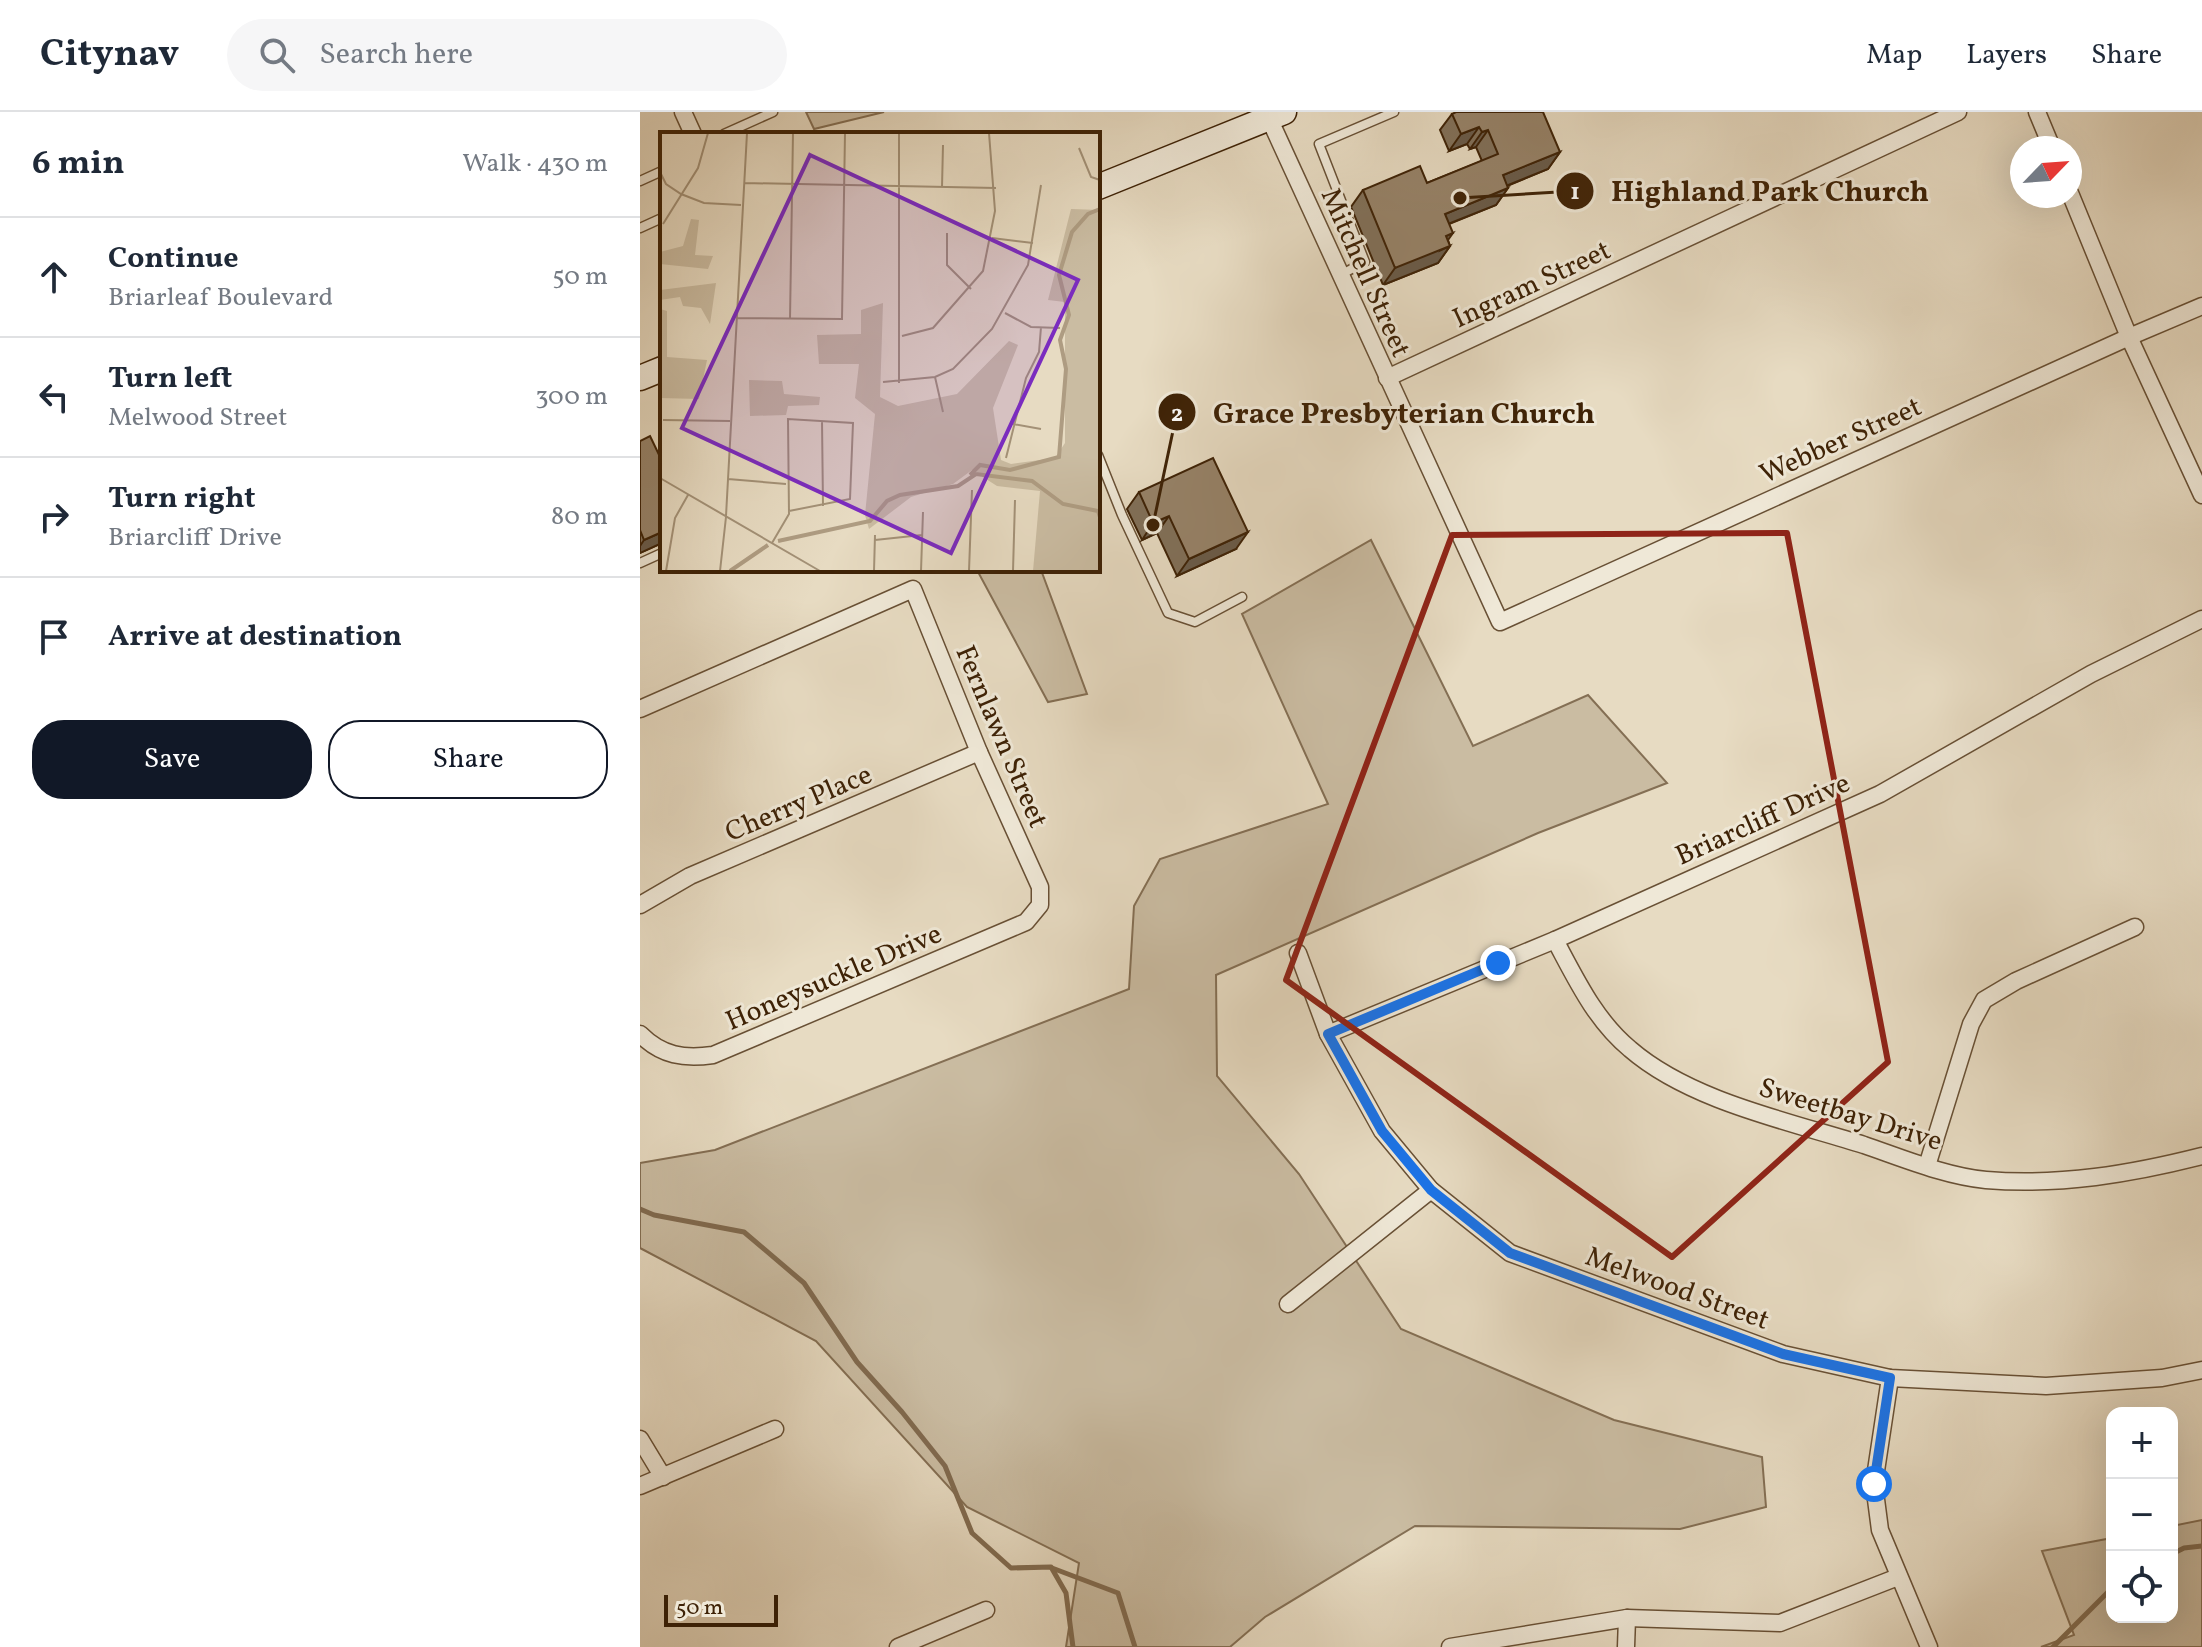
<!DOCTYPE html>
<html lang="en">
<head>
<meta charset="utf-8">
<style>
  :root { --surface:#fff; --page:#f6f6f7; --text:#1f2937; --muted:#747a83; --line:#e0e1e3; --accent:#111827 }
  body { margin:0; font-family:Vollkorn,serif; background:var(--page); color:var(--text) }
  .controls { position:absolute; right:24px; bottom:24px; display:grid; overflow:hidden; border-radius:16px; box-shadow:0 8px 32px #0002 }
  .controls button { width:72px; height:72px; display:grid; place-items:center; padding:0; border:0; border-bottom:2px solid var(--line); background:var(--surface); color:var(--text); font:40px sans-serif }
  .compass { position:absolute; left:1370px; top:24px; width:72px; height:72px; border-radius:50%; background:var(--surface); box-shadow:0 8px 32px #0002; rotate:65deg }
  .scale { position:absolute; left:24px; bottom:20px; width:114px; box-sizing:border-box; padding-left:8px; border:4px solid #3e2206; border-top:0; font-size:22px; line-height:28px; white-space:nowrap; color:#3e2206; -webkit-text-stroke:6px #efe8d7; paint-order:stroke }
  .stop { position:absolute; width:24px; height:24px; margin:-18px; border:6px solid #1a73e8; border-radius:50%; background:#fff }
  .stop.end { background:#1a73e8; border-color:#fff; box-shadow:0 2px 8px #0008 }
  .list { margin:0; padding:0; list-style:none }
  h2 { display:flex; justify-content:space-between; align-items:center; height:104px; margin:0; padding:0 32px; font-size:34px }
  h2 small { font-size:26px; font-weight:400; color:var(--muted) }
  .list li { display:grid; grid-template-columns:52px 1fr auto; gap:24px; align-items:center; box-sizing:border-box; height:120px; padding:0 32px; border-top:2px solid var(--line) }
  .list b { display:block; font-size:30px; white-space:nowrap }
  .list p { margin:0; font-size:26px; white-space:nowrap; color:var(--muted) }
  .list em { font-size:26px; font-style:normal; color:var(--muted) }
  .actions { display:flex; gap:16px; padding:24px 32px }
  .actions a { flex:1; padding:18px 0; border:2px solid var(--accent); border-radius:32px; text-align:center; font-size:28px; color:var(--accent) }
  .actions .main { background:var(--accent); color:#fff }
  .icon { flex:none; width:44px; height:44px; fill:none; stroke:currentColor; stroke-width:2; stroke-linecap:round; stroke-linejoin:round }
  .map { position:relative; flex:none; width:1562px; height:1535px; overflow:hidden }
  header { display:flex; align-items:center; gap:48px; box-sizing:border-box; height:112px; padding:0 40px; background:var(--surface); border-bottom:2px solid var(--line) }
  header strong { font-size:38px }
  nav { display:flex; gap:44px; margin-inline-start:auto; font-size:28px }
  .search { width:560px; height:72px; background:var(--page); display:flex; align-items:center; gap:20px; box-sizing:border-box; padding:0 28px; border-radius:44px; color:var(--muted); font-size:30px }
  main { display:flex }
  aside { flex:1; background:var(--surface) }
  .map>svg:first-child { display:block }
</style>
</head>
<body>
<header>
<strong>Citynav</strong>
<div class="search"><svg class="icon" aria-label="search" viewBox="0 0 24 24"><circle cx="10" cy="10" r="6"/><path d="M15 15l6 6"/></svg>Search here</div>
<nav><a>Map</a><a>Layers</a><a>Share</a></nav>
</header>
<main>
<aside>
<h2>6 min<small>Walk · 430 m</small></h2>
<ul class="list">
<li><svg class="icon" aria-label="ahead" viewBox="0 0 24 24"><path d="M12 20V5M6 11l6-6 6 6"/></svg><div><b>Continue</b><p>Briarleaf Boulevard</p></div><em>50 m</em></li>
<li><svg class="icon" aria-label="left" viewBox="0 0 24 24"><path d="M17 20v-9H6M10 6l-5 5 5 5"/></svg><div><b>Turn left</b><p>Melwood Street</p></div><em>300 m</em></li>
<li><svg class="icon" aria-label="right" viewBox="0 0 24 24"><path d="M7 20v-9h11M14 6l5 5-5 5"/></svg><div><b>Turn right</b><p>Briarcliff Drive</p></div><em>80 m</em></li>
<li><svg class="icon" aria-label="arrive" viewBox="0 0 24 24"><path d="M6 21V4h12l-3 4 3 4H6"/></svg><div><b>Arrive at destination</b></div></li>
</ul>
<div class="actions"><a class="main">Save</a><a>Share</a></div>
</aside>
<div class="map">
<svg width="1562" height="1535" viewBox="0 0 1562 1535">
  <rect width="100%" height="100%" fill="#e7dbc2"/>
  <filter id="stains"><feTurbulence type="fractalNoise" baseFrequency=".0025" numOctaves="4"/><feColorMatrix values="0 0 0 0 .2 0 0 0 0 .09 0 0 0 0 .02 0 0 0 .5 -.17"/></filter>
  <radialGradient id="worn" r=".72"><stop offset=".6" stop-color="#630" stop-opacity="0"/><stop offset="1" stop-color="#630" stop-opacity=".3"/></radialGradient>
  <g fill="#cabca2" stroke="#846f54" stroke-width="2">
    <polygon points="166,0 244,0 174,17"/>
    <polygon points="731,428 833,634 948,583 1027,671 898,721 576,863 577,964 659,1062 761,1217 974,1308 1122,1345 1126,1395 1040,1417 775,1414 625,1505 590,1535 426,1535 439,1451 327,1395 176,1229 0,1136 0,1051 75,1038 489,877 494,794 520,747 688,692 602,502"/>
    <polygon points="337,458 401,458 447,582 408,590"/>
    <polygon points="1562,1408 1562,1535 1401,1535 1434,1523 1402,1439 1472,1426 1472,1505 1532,1505 1532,1414"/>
  </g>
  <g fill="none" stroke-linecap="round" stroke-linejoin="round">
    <g stroke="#816b50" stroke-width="5">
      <polyline points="0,1097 14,1103 104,1120 164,1171 217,1250 262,1300 305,1354 332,1421 371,1456 411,1455 426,1481 433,1535"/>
      <polyline points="1532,1442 1544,1436 1562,1434"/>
      <polyline points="412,1456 478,1481 495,1535"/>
      <polyline points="1413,1535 1472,1476"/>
    </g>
    <defs>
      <g id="lane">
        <polyline points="84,22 133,0"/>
        <polyline points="0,69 22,59"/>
        <polyline points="0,116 22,106"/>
        <polyline points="700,163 725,150 679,32 754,0"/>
        <polyline points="458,343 482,403 528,501 555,510 602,485"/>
        <polyline points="0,451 22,441"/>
      </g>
      <g id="street">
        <polyline points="43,0 53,22"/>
        <polyline points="1397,0 1412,36"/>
        <polyline points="629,6 860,510 1489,225 1562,194"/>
        <polyline points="1430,81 1489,225 1562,383"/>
        <polyline points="747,266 1318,0"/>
        <path d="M 0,597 L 273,477 L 339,640 L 400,775 L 400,793 L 386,810 L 73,943 C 44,947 22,944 0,922"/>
        <polyline points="0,793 50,764 339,640"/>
        <path d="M 915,828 C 936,867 955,908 990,937 C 1050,989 1148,1009 1224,1033 C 1262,1046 1305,1064 1346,1068 C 1420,1074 1491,1062 1562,1044"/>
        <polyline points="658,841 688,922 742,1019 791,1078 870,1141 1143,1242 1250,1266 1406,1274 1522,1266 1562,1258"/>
        <polyline points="688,922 915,828 1240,682 1451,562 1562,507"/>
        <polyline points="1287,1054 1331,912 1344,888 1376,869 1495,815"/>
        <polyline points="648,1192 791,1078"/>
        <polyline points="1250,1266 1234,1372 1240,1418 1289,1535"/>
        <polyline points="0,1327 23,1365"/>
        <polyline points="0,1374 135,1317"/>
        <polyline points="258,1535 346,1498"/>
        <polyline points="810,1535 987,1506 1140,1511 1258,1465"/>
        <polyline points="986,1535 987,1506"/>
      </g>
      <g id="secondary">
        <polyline points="458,75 644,0"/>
        <polyline points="0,266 22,257"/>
      </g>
    </defs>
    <use href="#lane" stroke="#685035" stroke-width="11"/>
    <use href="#street" stroke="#685035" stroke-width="19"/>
    <use href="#secondary" stroke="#3e2206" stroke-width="27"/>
    <use href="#lane" stroke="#efe8d7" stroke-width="8"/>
    <use href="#street" stroke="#efe8d7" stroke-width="16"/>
    <use href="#secondary" stroke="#efe8d7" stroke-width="24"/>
  </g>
  <g fill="#817059" stroke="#3e2206" stroke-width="2">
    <polygon points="812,2 920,40 908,57 867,74 868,76 856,93 809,112 808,128 810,134 798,151 743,173 711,95 723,78 787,71 842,49 836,35 830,37 827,32 809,39 800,18"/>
    <polygon points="0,329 22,431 0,441"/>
    <polygon points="499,380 596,437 537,464 517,421 502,428 487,397"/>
  </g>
  <g fill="#695b49" stroke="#3e2206" stroke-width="2">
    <polygon points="839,15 827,32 809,39 821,22"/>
    <polygon points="848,18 836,35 830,37 842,20"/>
    <polygon points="920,40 908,57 851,80 863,63"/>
    <polygon points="868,76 856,93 793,118 805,102"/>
    <polygon points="813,121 801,138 810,134 798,151 743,173 755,156 806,124"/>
    <polygon points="529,404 517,421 502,428 513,411"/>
    <polygon points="22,420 22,431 0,441 0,434 4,428"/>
    <polygon points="608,420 596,437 537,464 549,447"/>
  </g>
  <g fill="#968268" stroke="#3e2206" stroke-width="2">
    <polygon points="816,0 903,0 920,40 863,63 868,76 805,102 813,121 806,124 810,134 755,156 723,78 780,54 787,71 858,42 848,18 842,20 839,15 821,22 812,2"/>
    <polygon points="10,324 22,349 22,420 4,428 0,418 0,329"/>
    <polygon points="573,346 608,420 549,447 529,404 513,411 499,380"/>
  </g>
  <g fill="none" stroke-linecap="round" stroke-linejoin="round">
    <polyline stroke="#1a73e8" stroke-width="10" points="858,851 688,922 742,1019 791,1078 870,1141 1143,1242 1250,1266 1234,1372"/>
  </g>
  <path fill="none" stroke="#8f2418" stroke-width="6" stroke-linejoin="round" d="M 1147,421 L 1248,950 L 1032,1145 L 646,868 L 812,423 Z"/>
  <g text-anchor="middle" stroke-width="6" stroke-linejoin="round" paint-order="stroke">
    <g font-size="28" fill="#3e2206" stroke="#efe8d7">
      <text transform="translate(727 160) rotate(66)" y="10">Mitchell Street</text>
      <text transform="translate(891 171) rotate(-25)" y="10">Ingram Street</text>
      <text transform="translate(1200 327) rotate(-24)" y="10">Webber Street</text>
      <text transform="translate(363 624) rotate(67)" y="10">Fernlawn Street</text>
      <text transform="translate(158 690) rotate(-23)" y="10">Cherry Place</text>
      <text transform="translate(1122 706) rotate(-24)" y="10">Briarcliff Drive</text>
      <text transform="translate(193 864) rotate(-23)" y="10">Honeysuckle Drive</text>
      <text transform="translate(1211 1001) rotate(17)" y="10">Sweetbay Drive</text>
      <text transform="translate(1038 1175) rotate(20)" y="10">Melwood Street</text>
    </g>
  </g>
  <g transform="translate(20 20)">
    <rect width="440" height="440" fill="#e7dbc2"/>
    <path d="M 411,77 L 440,78 L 440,439 L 373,439 L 380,359 L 337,354 L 312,338 L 293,352 L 251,365 L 209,397 L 205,383 L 215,282 L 195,266 L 199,232 L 159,232 L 157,203 L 201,202 L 201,178 L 223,171 L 220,265 L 238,274 L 297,262 L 349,209 L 358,213 L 333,276 L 341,328 L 351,332 L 395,326 L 405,311 L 405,170 L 388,168 ZM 31,87 L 39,88 L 35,123 L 53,124 L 48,137 L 0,132 L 0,120 L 23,114 ZM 56,151 L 50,192 L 41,176 L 23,174 L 20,165 L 0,168 L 0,158 ZM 0,177 L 7,179 L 7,225 L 47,228 L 39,267 L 0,266 ZM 89,248 L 122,249 L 124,262 L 160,265 L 159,273 L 128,274 L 126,283 L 90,284 Z" fill="#cabca2"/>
    <path fill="none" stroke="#ae9c82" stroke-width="4" d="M 310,343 L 320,333 L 350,338 L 399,325 L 406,237 L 400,208 L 409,183 L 399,143 L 412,100 L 428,82 L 440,77M 118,409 L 210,389 L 227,369 L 240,363 L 298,354 L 316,342 L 372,349 L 403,372 L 438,379 L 440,385M 70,439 L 108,413"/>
    <path fill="none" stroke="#a39177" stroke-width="2" d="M 239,1 L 239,251M 419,16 L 431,45 L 440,48M 0,40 L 6,52 L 21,62 L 44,71 L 81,73M 85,51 L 336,56M 282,55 L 283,13M 3,92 L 38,36 L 48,1M 287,101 L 287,133 L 311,157M 332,106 L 373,111M 345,181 L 371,195 L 400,196M 77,186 L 182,187 L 185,1M 130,187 L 133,1M 242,204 L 273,196 L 323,139 L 335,79 L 329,1M 275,245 L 283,280M 223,250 L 275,245 L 293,237 L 332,197 L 368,133 L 381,53M 3,288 L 70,289M 162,289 L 163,374M 353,292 L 381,297M 346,326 L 366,246 L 379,220 L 381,195M 0,346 L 160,439M 68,347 L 126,352M 66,384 L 87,1M 215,408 L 262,403M 112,411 L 129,382 L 128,287 L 193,291 L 190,367 L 129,379M 6,439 L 15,386 L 28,363M 60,439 L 66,385M 214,439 L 215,403M 261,439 L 263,380M 309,439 L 312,358M 353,439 L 355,368"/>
    <path fill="#7b2cbf" fill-opacity="0.15" stroke="#7b2cbf" stroke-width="4" d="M 150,23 L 418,148 L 291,421 L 22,296 Z"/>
    <rect width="440" height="440" fill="none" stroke="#3e2206" stroke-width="4"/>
  </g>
  <path fill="none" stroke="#3e2206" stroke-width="3" d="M820 86L935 79M513 413L537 300"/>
  <g fill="#3e2206" stroke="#efe8d7" stroke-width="3">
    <circle cx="820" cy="86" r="8"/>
    <circle cx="513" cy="413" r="8"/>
    <circle cx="935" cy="79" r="20"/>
    <circle cx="537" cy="300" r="20"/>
  </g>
  <g font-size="24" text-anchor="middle" font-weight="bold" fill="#fff">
    <text x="935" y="87">1</text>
    <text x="537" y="309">2</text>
  </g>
  <g font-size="30" text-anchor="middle" font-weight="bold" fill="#3e2206" stroke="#efe8d7" stroke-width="6" stroke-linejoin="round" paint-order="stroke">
    <text x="1130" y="89">Highland Park Church</text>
    <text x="764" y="311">Grace Presbyterian Church</text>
  </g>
  <rect width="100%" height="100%" filter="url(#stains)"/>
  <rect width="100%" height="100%" fill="url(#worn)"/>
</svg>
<div class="controls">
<button>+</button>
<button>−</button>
<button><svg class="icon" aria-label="locate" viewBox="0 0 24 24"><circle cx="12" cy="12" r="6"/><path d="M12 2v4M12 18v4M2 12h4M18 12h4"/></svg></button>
</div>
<svg class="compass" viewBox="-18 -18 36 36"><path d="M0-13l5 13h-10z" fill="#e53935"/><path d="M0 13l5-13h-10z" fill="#747a83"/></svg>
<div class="scale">50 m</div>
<div class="stop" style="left:1234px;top:1372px"></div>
<div class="stop end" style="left:858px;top:851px"></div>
</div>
</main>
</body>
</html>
